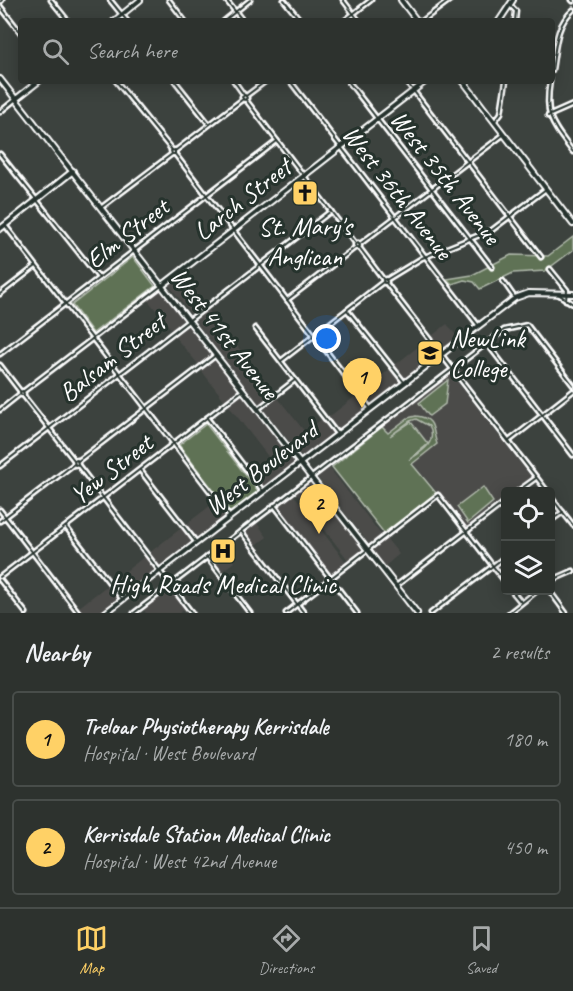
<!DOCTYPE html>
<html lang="en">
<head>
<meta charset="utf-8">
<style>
  :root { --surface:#2d322e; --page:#393e3a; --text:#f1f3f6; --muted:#a7aaaa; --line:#484d4a; --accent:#ffd166 }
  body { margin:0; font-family:Caveat,sans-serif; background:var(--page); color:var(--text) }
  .controls { position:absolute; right:18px; bottom:18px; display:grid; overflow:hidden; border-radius:6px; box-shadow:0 3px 15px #0003 }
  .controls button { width:54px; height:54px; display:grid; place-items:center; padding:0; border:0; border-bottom:2px solid var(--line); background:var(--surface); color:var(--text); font:30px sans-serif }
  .you { position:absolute; left:327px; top:339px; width:21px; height:21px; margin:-15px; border:4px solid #fff; border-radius:50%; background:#1a73e8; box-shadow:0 0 0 9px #1a73e833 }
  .badge { display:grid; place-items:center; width:39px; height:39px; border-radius:50%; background:var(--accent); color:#111; font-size:20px; font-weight:700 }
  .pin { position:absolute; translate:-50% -50px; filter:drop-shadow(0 2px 3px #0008) }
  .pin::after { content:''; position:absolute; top:32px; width:21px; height:18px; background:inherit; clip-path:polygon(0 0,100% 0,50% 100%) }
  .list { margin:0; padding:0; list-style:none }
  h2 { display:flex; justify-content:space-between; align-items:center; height:78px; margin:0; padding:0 24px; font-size:26px }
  h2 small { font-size:20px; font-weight:400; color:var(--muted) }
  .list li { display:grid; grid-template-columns:39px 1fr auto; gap:18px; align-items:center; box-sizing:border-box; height:96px; margin:0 12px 12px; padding:0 12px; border:2px solid var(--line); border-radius:6px }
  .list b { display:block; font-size:22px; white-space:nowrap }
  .list p { margin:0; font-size:20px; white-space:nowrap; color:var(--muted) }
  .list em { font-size:20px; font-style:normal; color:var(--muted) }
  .icon { flex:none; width:33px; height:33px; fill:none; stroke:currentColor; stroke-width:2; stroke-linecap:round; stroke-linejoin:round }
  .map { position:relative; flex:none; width:573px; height:613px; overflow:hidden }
  .search { position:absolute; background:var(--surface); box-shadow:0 3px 15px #0003; left:18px; right:18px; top:18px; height:66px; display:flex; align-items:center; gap:15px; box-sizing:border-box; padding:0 21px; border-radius:6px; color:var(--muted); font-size:22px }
  .sheet { height:294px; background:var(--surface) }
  nav { display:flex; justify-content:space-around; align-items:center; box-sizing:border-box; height:84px; border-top:2px solid var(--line); background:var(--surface); font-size:16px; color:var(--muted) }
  nav a { display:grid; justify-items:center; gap:3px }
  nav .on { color:var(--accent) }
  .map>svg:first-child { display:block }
</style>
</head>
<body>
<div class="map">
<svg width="573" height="613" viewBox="0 0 573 613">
  <rect width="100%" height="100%" fill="#3c423e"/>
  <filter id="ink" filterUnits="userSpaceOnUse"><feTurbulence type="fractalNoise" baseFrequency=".0167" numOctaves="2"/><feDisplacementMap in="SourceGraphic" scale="12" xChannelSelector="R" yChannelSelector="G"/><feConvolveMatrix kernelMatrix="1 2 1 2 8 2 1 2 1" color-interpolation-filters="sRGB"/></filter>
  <g filter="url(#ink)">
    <g fill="#4c4c4a">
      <polygon points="180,273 206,305 192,315 168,284"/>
      <polygon points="162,289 185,318 172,330 147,299"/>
      <polygon points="207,308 274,393 261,403 258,403 195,321"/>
      <polygon points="187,324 212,354 199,365 174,336"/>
      <polygon points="447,324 458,338 302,457 264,410 277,397 305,432 322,419 324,421"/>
      <polygon points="214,359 216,359 295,462 264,487 252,474 270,459 201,370"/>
      <polygon points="451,374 531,477 513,491 506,491 505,497 467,527 382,427"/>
      <polygon points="328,466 382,536 370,545 317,477"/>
      <polygon points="308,482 312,483 362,549 349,561 295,492"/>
      <polygon points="293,494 346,562 332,575 279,507"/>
      <polygon points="215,502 226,516 100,613 82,613 78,608"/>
      <polygon points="256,522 267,537 255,546 244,532"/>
      <polygon points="386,538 399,554 385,566 372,549"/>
      <polygon points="223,547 234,562 221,572 211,558"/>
      <polygon points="169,589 186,608 180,613 146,613 143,609"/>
    </g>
    <g fill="#5f7255" stroke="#afb8aa" stroke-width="1.5" fill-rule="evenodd">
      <polygon points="573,237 573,250 545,271 513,273 480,289 474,282 464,280 452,284 447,279 472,275 511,255 548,256"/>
      <polygon points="133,257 155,286 93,333 72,305"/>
      <polygon points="448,380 445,404 429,416 419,403"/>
      <path d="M 416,416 C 436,418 432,430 437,444 L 412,464 L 436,493 L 384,533 L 332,467 L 382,427 L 388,433 L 408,418 ZM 416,419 L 429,426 C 438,443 421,452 409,460 L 428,444 L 411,422 L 390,436 L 410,421 Z"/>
      <polygon points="206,424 258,491 230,512 179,445"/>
      <polygon points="483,487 493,502 468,523 457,507"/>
    </g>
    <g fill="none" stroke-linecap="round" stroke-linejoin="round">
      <defs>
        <g id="street">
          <polyline points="51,0 68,21"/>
          <polyline points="110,0 127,21"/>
          <polyline points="169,0 185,21"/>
          <polyline points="226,0 243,21"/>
          <polyline points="284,0 301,21"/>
          <polyline points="343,0 359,21"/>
          <polyline points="572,0 573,1"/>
          <polyline points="0,2 2,0"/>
          <polyline points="510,5 516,11 515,21"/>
          <polyline points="0,6 21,33"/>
          <polyline points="224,21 250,0"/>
          <polyline points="344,21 371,0"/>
          <polyline points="422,21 450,0"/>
          <path d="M 552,70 C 556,47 555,26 573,10"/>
          <polyline points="116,81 172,150"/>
          <polyline points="175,81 209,124"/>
          <polyline points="234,81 244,95"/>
          <polyline points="290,81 478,325"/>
          <polyline points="348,81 492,267"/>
          <polyline points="406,81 541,257"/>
          <path d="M 550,81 C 544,117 552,124 573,152"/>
          <polygon points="245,95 247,98 244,100 242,97"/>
          <polyline points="246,96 266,81"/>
          <polyline points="246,100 356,244"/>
          <polyline points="0,112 16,99"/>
          <polyline points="548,116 573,105"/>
          <polyline points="495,121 501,113 506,81"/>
          <polygon points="175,150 175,154 172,154 171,151"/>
          <polyline points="175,151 243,99"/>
          <polyline points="0,154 99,278"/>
          <polyline points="175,154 370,408"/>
          <polyline points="102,207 172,154"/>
          <polyline points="5,225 230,517"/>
          <polygon points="358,243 360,246 358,248 355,245"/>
          <polyline points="360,244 503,135"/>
          <polyline points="359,247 383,279"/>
          <polyline points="550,269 567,290 566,300"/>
          <polygon points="386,279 387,282 384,283 383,280"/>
          <polyline points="386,280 422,258 492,230 546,189"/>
          <polyline points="503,281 515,298"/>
          <polyline points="386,283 547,491"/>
          <polyline points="0,294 36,266"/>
          <polyline points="558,294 573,304"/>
          <polyline points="287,300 356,247"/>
          <polyline points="347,310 404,382"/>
          <polyline points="255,328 337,434"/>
          <polyline points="486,342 573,455"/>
          <polyline points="0,354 277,141"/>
          <polyline points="281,361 383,282"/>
          <polyline points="0,365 20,391"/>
          <polygon points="23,391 24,394 21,395 20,392"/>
          <polyline points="24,391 160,287"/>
          <polyline points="23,395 74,460"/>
          <polyline points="258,409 295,380"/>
          <polyline points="0,410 20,394"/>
          <polyline points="207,418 263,491"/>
          <polyline points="509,441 573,391"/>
          <polygon points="77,460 78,464 75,465 74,461"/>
          <polyline points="78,461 216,355"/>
          <polyline points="78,465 192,613"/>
          <polyline points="0,466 331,211"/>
          <polyline points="140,470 196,542"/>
          <polyline points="518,491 536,478"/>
          <polyline points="550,496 573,525"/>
          <polyline points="274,505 357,613"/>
          <polyline points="0,510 79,613"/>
          <polyline points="0,521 74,464"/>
          <polyline points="550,521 563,512"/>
          <polyline points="66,527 122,599"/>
          <polyline points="241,531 304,613"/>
          <polyline points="207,557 250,613"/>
          <polyline points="0,577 243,390"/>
          <polyline points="0,580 26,613"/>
          <polyline points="550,581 573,571"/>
          <polyline points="396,586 506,501"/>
          <polyline points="511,590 521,602"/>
          <polyline points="549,590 566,613"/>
          <polyline points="134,613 504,330 527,325 573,385"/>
          <polyline points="286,613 438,495 506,583"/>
          <polyline points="431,613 506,556"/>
          <polyline points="509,613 538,590"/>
        </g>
        <g id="secondary">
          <polyline points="401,0 417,21"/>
          <polyline points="114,21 140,0"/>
          <polyline points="499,21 513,0"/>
          <polyline points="0,79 417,613"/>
          <polyline points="463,81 573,224"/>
          <polyline points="16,99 39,81"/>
          <polyline points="0,229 73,171"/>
          <polyline points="163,285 426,81"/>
          <polyline points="105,613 515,298 529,293 573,294"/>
        </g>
      </defs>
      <use href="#street" stroke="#fff" stroke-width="7"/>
      <use href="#secondary" stroke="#fff" stroke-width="8"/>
      <use href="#street" stroke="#26332d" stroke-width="2"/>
      <use href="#secondary" stroke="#26332d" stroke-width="4"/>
    </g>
  </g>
  <defs>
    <symbol id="church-square" viewBox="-11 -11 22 22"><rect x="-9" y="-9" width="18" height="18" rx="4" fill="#ffd166" stroke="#26332d"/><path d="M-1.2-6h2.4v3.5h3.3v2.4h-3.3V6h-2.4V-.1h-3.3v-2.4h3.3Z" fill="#111"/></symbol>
    <symbol id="university-square" viewBox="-11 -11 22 22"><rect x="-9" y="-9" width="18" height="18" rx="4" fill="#ffd166" stroke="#26332d"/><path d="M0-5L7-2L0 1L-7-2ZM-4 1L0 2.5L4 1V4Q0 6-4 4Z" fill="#111"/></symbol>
    <symbol id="hospital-square" viewBox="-11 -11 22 22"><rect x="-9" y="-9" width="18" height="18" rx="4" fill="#ffd166" stroke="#26332d"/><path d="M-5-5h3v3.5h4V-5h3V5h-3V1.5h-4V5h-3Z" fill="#111"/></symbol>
  </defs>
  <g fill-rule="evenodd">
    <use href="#church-square" x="290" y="178" width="30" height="30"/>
    <use href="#university-square" x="415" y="338" width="30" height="30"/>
    <use href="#hospital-square" x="208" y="536" width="30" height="30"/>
  </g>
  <g text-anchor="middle" stroke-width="6" stroke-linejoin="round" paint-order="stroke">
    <g font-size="26" fill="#fff" stroke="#26332d">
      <text transform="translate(446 177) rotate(52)" y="9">West 35th Avenue</text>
      <text transform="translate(398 192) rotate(52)" y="9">West 36th Avenue</text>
      <text transform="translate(242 199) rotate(-38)" y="9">Larch Street</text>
      <text transform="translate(127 233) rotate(-38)" y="9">Elm Street</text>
      <text transform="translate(225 333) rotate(52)" y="9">West 41st Avenue</text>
      <text transform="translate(112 357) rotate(-38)" y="9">Balsam Street</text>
      <text transform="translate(261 468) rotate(-38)" y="9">West Boulevard</text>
      <text transform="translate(111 469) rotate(-38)" y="9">Yew Street</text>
    </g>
    <g font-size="26" fill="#fff" stroke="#26332d">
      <text x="305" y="235">St. Mary's<tspan x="305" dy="30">Anglican</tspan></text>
      <text x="450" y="347" text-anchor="start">NewLink<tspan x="450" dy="30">College</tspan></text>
      <text x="223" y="593">High Roads Medical Clinic</text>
    </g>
  </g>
</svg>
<div class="controls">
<button><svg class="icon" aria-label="locate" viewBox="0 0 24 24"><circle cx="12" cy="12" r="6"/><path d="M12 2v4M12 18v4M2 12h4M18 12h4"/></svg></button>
<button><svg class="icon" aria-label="layers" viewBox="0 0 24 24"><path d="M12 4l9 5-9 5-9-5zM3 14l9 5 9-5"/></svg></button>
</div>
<div class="you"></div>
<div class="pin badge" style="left:362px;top:408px">1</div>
<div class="pin badge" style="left:319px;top:534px">2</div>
<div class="search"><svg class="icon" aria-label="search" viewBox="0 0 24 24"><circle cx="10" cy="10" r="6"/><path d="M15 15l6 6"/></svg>Search here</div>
</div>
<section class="sheet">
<h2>Nearby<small>2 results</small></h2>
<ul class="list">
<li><span class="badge">1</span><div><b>Treloar Physiotherapy Kerrisdale</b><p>Hospital · West Boulevard</p></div><em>180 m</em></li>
<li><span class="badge">2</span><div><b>Kerrisdale Station Medical Clinic</b><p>Hospital · West 42nd Avenue</p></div><em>450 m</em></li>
</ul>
</section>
<nav>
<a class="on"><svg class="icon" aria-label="map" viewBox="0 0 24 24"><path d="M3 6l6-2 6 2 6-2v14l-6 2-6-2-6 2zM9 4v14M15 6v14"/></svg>Map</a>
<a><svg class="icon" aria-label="directions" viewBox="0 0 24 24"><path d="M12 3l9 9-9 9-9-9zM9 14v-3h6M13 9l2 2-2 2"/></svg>Directions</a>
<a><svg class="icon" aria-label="saved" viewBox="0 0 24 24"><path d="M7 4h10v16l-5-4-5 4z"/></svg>Saved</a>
</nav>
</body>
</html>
